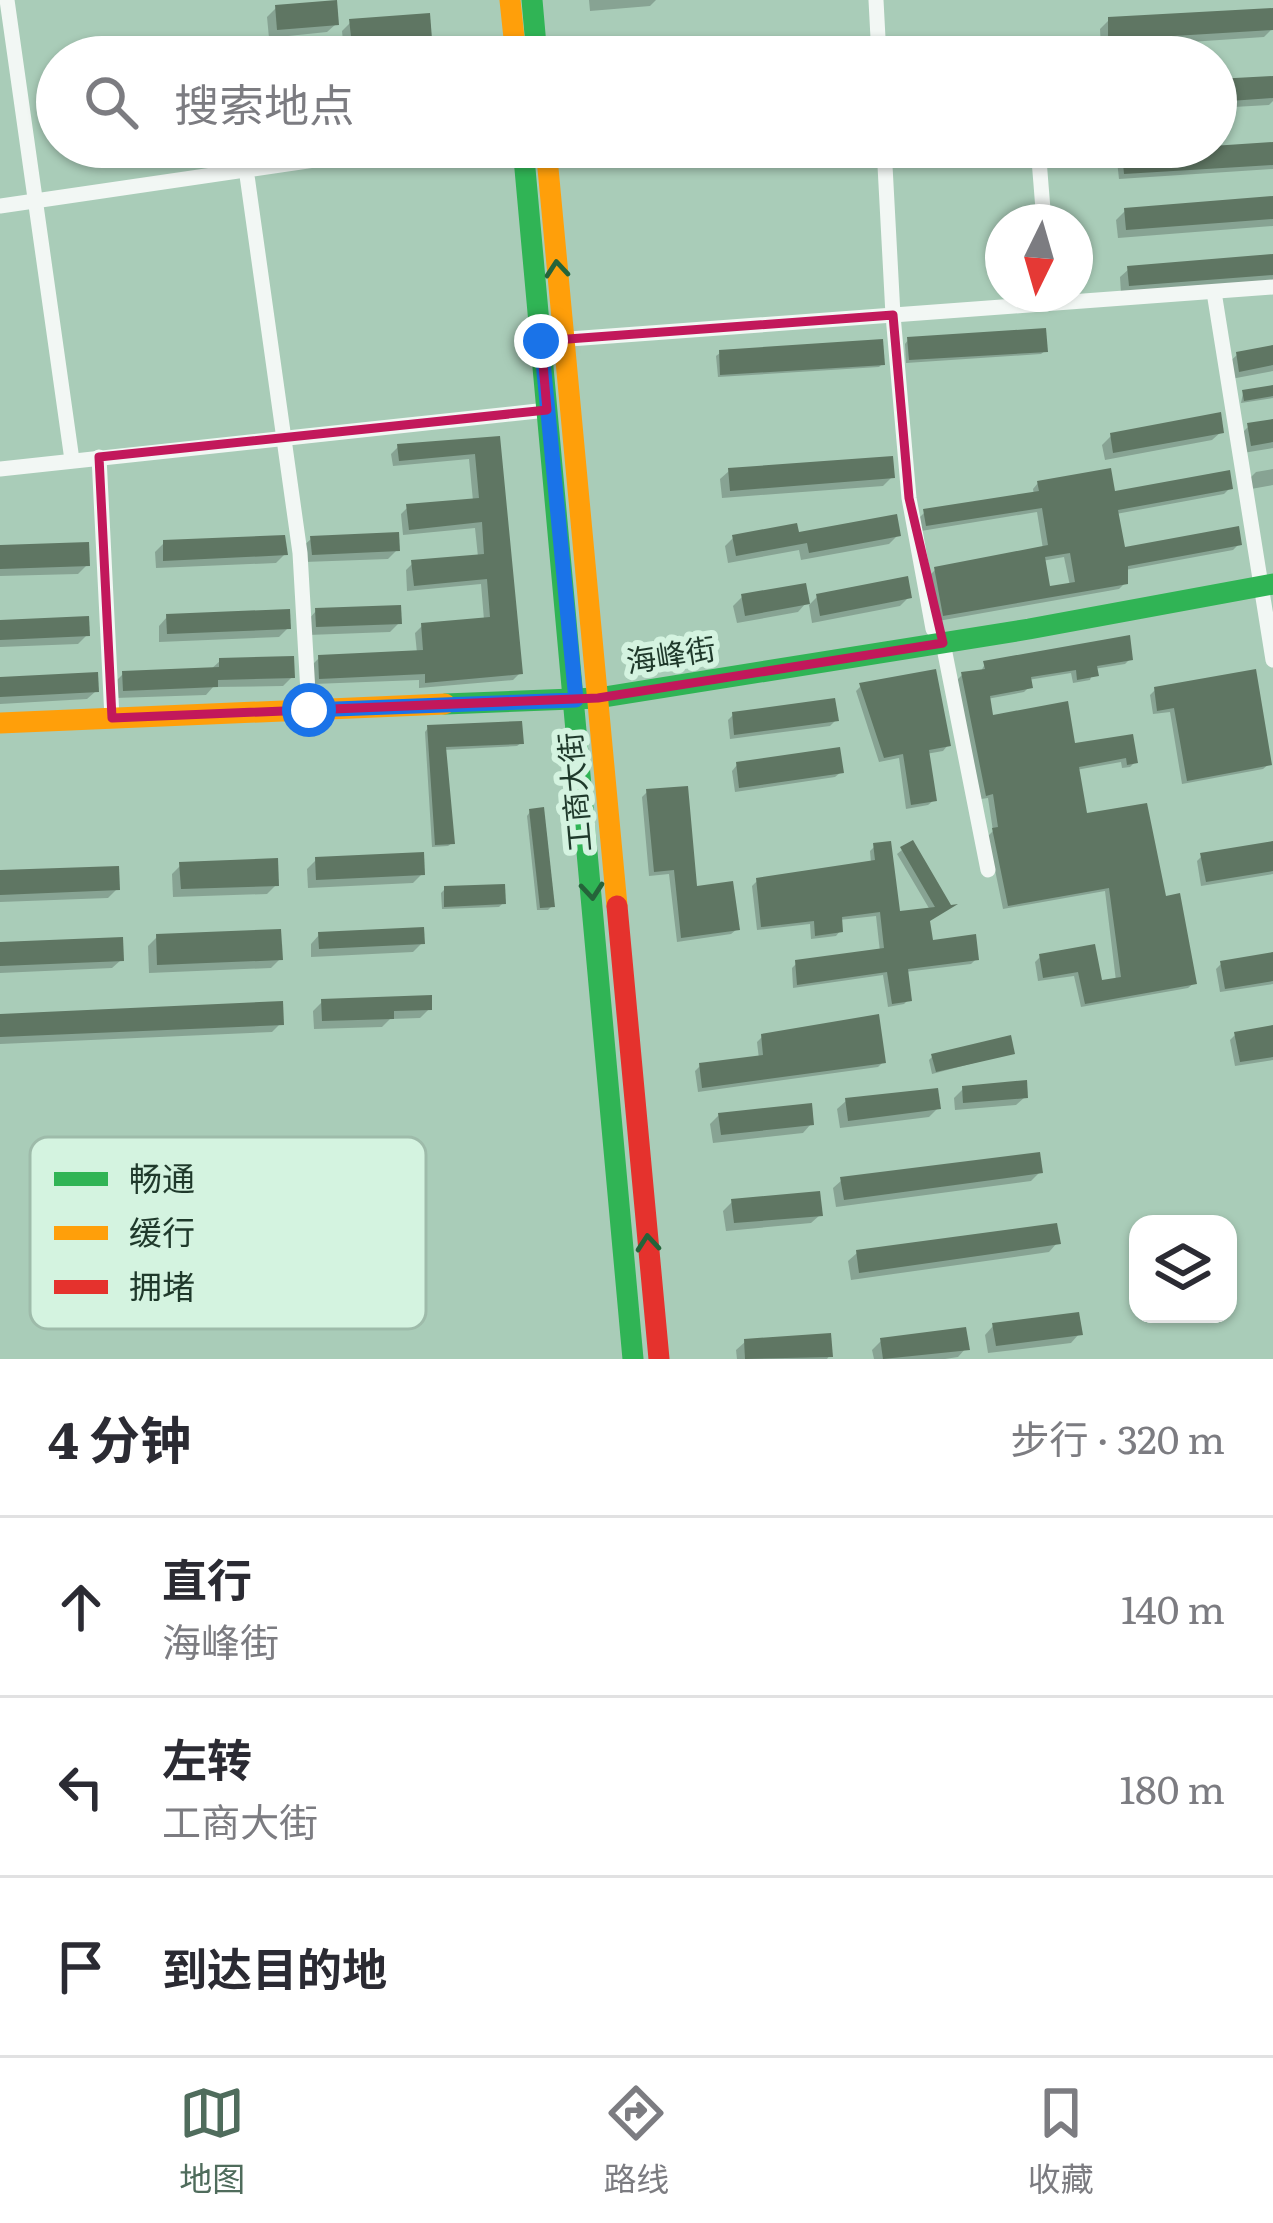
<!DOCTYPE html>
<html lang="zh">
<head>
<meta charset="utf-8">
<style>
  :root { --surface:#fff; --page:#f2f2f3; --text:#2b2b33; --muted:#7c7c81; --line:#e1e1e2; --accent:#4f6c5c }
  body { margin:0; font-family:Literata,"Noto Sans SC",serif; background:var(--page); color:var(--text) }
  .controls { position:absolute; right:36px; bottom:36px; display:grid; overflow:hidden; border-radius:24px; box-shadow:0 3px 9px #0004 }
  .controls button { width:108px; height:108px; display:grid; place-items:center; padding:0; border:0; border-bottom:3px solid var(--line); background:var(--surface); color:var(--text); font:60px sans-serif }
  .compass { position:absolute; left:985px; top:204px; width:108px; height:108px; border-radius:50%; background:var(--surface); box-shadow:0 3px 9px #0004; rotate:185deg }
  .stop { position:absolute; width:36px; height:36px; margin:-27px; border:9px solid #1a73e8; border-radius:50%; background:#fff }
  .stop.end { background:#1a73e8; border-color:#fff; box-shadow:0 3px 12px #0008 }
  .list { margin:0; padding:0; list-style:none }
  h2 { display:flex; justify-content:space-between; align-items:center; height:156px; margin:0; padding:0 48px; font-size:51px }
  h2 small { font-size:39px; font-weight:400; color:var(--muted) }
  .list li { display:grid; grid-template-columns:78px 1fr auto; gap:36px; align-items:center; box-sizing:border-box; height:180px; padding:0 48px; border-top:3px solid var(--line) }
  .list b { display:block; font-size:45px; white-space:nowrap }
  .list p { margin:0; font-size:39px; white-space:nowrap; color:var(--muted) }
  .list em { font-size:39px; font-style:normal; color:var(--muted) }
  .icon { flex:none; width:66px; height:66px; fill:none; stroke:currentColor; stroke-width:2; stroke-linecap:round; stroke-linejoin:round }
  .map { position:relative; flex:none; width:1273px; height:1359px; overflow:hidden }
  .search { position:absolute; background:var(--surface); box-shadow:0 3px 9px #0004; left:36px; right:36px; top:36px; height:132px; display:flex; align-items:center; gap:30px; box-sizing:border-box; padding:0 42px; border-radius:66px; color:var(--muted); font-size:45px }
  .sheet { height:696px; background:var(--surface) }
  nav { display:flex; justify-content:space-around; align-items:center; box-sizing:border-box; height:168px; border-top:3px solid var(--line); background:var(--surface); font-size:33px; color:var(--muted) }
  nav a { display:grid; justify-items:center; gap:6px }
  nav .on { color:var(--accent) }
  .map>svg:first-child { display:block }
</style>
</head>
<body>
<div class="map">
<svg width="1273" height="1359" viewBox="0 0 1273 1359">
  <rect width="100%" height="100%" fill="#a9ccb8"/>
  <g fill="#0003" fill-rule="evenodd">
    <polygon points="589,0 656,0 650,6 590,11"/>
    <polygon points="276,8 336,24 327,32 269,38 267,17"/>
    <polygon points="1109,20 1273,28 1264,37 1101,48 1100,29"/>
    <polygon points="351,22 429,38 420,46 344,52 342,31"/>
    <polygon points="1273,79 1273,101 1269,105 1216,108 1216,82"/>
    <polygon points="1273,144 1273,169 1119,179 1117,161 1124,155"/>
    <polygon points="1273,199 1273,226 1118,238 1116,220 1125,211"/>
    <polygon points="1273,257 1273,283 1121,293 1120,277 1129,269"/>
    <polygon points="908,340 1045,351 1041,354 906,363 905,344"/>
    <polygon points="1273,348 1273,371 1231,379 1228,363 1237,355"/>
    <polygon points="720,353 882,364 879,367 718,377 716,356"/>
    <polygon points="1273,388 1273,398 1241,403 1243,393"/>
    <polygon points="1273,422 1273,448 1243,453 1240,435 1249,426"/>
    <polygon points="1221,432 1212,440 1105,460 1102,445 1111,436"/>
    <polygon points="497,440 520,673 513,680 419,688 419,680 313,684 312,665 319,658 417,653 415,633 422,626 484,620 481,584 407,591 406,570 413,563 478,557 475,528 403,535 401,514 408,507 473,501 469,459 393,466 391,454 398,447"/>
    <polygon points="1273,469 1273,485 1251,489 1249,479 1256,472"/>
    <polygon points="729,471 892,477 883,486 722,498 720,479"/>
    <path d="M 1038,483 L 1113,495 L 1230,488 L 1224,494 L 1116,514 L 1123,551 L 1239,544 L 1233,550 L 1125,570 L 1125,583 L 1119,589 L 938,621 L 929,576 L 935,570 L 1043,549 L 1037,512 L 921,531 L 919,518 L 925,512 L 1034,495 L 1033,489 ZM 1064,557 L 1070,586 L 1047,590 L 1042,561 Z"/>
    <polygon points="898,535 889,544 801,560 799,550 728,563 725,546 734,537"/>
    <polygon points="311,539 397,550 388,559 304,562 302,547"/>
    <polygon points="164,543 285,554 276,563 156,568 155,552"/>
    <polygon points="0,549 87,565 78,574 0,576"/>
    <polygon points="818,596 909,597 900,606 812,623 809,605"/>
    <polygon points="742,597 806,603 798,612 737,623 733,606"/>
    <polygon points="316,611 399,623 390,632 308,635 308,620"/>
    <polygon points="167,617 288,628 279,637 159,642 159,626"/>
    <polygon points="0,623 87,635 78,644 0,647"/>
    <polygon points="1130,659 1125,664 1094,669 1090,680 1073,683 1071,673 1028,680 1029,687 1024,692 987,699 990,719 1072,746 1131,737 1135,762 1130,767 1122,768 1121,762 1076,770 1084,816 1164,899 1194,983 1188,988 1081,1007 1074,976 1038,981 1035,962 1040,957 1092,948 1099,984 1116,981 1105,891 1003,909 988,836 993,831 988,798 981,799 957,680 962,675 980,673 985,664"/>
    <polygon points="220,661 292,677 283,686 213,687 206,695 115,698 114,683 123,674 210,670"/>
    <polygon points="0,680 96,691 87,699 0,704"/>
    <polygon points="861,686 948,745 943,751 926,754 934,800 928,805 906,809 899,758 879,762 856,691"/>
    <polygon points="1155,690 1269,764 1263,769 1182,784 1170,712 1153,714 1150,695"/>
    <polygon points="734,714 836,720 830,726 730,739 728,720"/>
    <polygon points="428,728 521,743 517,746 443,750 452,843 448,846 432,847 425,732"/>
    <polygon points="737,765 841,772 835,777 735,792 732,771"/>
    <polygon points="647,792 695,889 737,929 731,934 677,942 669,874 649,876 642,797"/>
    <polygon points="530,812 552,906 548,910 537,910 527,816"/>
    <polygon points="1273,844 1273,874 1201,886 1197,861 1202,856"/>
    <polygon points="875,846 897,914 930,910 897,854 902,850 949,908 927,921 930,944 976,959 971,964 905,972 909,999 904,1004 888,1007 883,975 793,988 792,968 797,963 880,952 876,916 839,920 840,931 836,936 811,939 810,924 757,930 752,886 757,881 871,863 870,851"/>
    <polygon points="316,860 422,874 413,883 308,888 307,869"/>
    <polygon points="181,865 276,885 267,894 173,897 172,874"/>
    <polygon points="0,873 117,889 108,898 0,902"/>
    <polygon points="445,889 503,903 499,907 442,909 441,893"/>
    <polygon points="319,935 422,943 413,952 311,957 311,944"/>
    <polygon points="157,937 280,959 271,968 149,973 148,946"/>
    <polygon points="0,944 121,960 112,968 0,973"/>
    <polygon points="1273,955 1273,984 1220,992 1216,969 1221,964"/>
    <polygon points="322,1002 429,1009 420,1018 390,1019 382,1027 314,1029 313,1011"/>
    <polygon points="0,1017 281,1023 272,1032 0,1044"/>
    <polygon points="1273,1029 1273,1060 1235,1066 1230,1040 1235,1035"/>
    <polygon points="762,1037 883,1062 878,1067 698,1092 695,1071 700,1066 759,1059 757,1042"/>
    <polygon points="1012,1053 932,1074 929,1060 933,1056"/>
    <polygon points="963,1089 1025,1097 1016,1105 955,1110 954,1098"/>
    <polygon points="846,1101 938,1108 929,1117 840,1128 837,1109"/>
    <polygon points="719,1115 811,1124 803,1133 713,1143 710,1124"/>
    <polygon points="1040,1172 1031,1181 836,1207 833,1188 842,1180"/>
    <polygon points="732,1202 820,1215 811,1223 726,1231 723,1211"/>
    <polygon points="1057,1243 1049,1252 851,1280 848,1261 857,1253"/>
    <polygon points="993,1326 1079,1334 1071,1343 988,1353 985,1335"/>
    <polygon points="881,1341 966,1348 958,1357 945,1359 874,1359 872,1350"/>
    <polygon points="745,1342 830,1355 827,1359 737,1359 736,1350"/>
  </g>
  <g fill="#5f7663" fill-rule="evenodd">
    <polygon points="337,0 339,25 277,30 275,5"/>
    <polygon points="1273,8 1273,30 1108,40 1108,17"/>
    <polygon points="430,13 432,39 352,45 349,19"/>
    <polygon points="1273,76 1273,98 1216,102 1216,79"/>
    <polygon points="1273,142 1273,165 1124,174 1122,152"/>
    <polygon points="1273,196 1273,219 1126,230 1124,208"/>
    <polygon points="1273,254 1273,275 1129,286 1127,266"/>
    <polygon points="1046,328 1048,352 909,360 907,337"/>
    <polygon points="883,339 885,365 720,375 719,350"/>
    <polygon points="1273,345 1273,365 1239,372 1236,352"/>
    <polygon points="1273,385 1273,396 1244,401 1242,390"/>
    <polygon points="1221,412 1224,433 1113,453 1110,433"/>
    <polygon points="1273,419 1273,442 1251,446 1247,423"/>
    <polygon points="500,436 523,674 425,683 425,674 319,679 318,655 423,650 421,623 490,617 487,579 414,586 411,560 484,554 482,522 409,530 406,504 479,498 475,454 399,461 397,444"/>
    <polygon points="893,456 895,478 730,491 728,468"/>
    <path d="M 1111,468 L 1115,491 L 1230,470 L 1233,489 L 1118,510 L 1125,547 L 1239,526 L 1242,545 L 1128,566 L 1128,584 L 943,616 L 934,567 L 1048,545 L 1042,508 L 926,526 L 923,509 L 1039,491 L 1037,481 ZM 1070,553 L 1075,582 L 1050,586 L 1045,557 Z"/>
    <polygon points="897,514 901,536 809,553 807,543 736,556 732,535 797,523 799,532"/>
    <polygon points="399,532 400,551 312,555 310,536"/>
    <polygon points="285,535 288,555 163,561 163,540"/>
    <polygon points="89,542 90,566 0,569 0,545"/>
    <polygon points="908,576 912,598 820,616 816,594"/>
    <polygon points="806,583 810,604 745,616 741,594"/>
    <polygon points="401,605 402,624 316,627 315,608"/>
    <polygon points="290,609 291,629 167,634 166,614"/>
    <polygon points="89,616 90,636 0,640 0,620"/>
    <polygon points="1130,635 1133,660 1097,666 1099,676 1077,680 1076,670 1031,677 1033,688 990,696 993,715 1068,701 1075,743 1133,734 1138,763 1127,765 1126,758 1079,767 1087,813 1147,803 1166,896 1180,893 1197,984 1085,1004 1078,972 1043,978 1039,954 1095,944 1102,980 1121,977 1109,888 1008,906 992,828 998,827 993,794 986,796 961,672 985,669 983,661"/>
    <polygon points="294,656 295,678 218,680 218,687 123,691 122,671 219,667 219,658"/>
    <polygon points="936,669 951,746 929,750 937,801 911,805 903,754 884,758 859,683"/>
    <polygon points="1256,669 1272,765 1187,781 1174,708 1157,711 1154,687"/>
    <polygon points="98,672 99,692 0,697 0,677"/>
    <polygon points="835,698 839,721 734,735 732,712"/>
    <polygon points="522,721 524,744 446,747 455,844 435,845 427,725"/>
    <polygon points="840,747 844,773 739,788 736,762"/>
    <polygon points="688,786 697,886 733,881 740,930 681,938 674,870 654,872 646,789"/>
    <polygon points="544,807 555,907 540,908 529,809"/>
    <polygon points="913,840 951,905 958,904 930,921 933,940 976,934 979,960 908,969 912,1001 892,1004 887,972 797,985 795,960 884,948 880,912 842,917 843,932 815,936 814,921 761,927 756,878 875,860 873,843 891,841 900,911 935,907 900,847"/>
    <polygon points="1273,841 1273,871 1206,882 1200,853"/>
    <polygon points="424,852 425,875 316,880 315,857"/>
    <polygon points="278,858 279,886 181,889 179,862"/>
    <polygon points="119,866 120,890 0,895 0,870"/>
    <polygon points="505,884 506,904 444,907 444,886"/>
    <polygon points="424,927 425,944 319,949 318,932"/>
    <polygon points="281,929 283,960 157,965 156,934"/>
    <polygon points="123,937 124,961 0,966 0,942"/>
    <polygon points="1273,952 1273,981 1225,989 1220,961"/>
    <polygon points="432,995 432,1010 394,1011 394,1019 322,1021 321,999"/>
    <polygon points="283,1001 284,1025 0,1037 0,1014"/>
    <polygon points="879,1014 886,1063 702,1088 699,1063 763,1055 761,1034"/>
    <polygon points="1273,1025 1273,1057 1240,1062 1234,1032"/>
    <polygon points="1011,1035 1015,1054 936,1072 931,1054"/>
    <polygon points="1027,1080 1028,1098 963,1103 962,1086"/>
    <polygon points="938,1088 941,1109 848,1121 845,1098"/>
    <polygon points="812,1103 814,1125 721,1135 718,1113"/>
    <polygon points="1040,1152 1043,1173 844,1200 840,1177"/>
    <polygon points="820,1191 823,1216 734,1223 731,1199"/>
    <polygon points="1057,1223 1061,1244 859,1273 856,1250"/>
    <polygon points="1079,1312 1083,1335 996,1346 992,1323"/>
    <polygon points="966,1327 970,1350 883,1359 880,1338"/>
    <polygon points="831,1333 833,1357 745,1359 744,1339"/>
  </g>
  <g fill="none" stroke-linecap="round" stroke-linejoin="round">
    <g stroke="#f2f7f4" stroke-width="15">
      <polyline points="7,0 72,460"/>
      <polyline points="876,0 879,57"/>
      <polyline points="243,147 300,553 309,710"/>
      <polyline points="884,147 893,315 909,498 933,629 943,643 988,870"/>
      <polyline points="1038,147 1044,222"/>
      <polyline points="0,206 403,147"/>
      <polyline points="1214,292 1273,660"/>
      <polyline points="556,340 1273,287"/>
      <polyline points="99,457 112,718"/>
      <polyline points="0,469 547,410"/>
    </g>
    <g stroke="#30b455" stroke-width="21">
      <polyline points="532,0 537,57"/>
      <polyline points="523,147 633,1359"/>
      <polyline points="445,704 598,698 1029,629 1273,584"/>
    </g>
    <g stroke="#ff9f0a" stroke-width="21">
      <polyline points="510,0 516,57"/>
      <polyline points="546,147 617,906"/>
      <polyline points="0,723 445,704"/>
    </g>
    <polyline stroke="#e5322d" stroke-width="21" points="617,906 659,1359"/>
  </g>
  <defs><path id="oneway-chevron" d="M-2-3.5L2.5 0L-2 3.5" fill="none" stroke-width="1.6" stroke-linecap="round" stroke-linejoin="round" transform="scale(3)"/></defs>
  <g stroke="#25643a">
    <use href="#oneway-chevron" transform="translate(557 269) rotate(-95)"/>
    <use href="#oneway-chevron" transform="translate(592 891) rotate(85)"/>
    <use href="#oneway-chevron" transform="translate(648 1243) rotate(-95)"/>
  </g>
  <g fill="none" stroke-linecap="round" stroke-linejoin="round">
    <polyline stroke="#1a73e8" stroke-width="15" points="309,710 576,700 541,341"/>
  </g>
  <path fill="none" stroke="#c2185b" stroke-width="9" stroke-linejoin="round" d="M 893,315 L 909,498 L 943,643 L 598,698 L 112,718 L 99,457 L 547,410 L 541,341 Z"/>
  <g text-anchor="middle" stroke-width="12" stroke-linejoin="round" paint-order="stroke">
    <g font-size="30" fill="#1f392b" stroke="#d4f3e0">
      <text transform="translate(671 656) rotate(-9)" y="10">海峰街</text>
      <text transform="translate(576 792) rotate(-95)" y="10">工商大街</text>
    </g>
  </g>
  <rect x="30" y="1137" width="396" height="192" rx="18" fill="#d4f3e0" stroke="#9ebbaa" stroke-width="3"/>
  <rect x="54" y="1172" width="54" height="14" fill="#30b455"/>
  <rect x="54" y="1226" width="54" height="14" fill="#ff9f0a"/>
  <rect x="54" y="1280" width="54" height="14" fill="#e5322d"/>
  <g font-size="33" fill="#1f392b">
    <text x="129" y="1191">畅通</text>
    <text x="129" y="1245">缓行</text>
    <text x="129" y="1299">拥堵</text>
  </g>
</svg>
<div class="controls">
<button><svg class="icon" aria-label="layers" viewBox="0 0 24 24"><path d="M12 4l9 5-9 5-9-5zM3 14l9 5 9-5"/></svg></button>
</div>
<svg class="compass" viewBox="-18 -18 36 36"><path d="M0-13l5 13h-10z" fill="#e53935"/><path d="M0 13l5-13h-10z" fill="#7c7c81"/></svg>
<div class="stop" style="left:309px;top:710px"></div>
<div class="stop end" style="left:541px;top:341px"></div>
<div class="search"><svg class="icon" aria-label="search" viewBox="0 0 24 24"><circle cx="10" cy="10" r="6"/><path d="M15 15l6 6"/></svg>搜索地点</div>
</div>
<section class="sheet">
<h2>4 分钟<small>步行 · 320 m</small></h2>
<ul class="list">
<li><svg class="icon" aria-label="ahead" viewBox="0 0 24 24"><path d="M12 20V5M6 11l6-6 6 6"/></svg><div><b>直行</b><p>海峰街</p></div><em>140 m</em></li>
<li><svg class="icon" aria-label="left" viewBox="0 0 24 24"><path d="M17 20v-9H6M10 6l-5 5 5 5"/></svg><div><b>左转</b><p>工商大街</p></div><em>180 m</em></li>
<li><svg class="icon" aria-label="arrive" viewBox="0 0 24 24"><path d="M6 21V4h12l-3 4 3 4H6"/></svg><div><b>到达目的地</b></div></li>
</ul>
</section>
<nav>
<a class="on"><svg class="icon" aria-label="map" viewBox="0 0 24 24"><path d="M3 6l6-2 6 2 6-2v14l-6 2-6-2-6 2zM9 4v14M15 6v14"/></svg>地图</a>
<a><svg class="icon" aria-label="directions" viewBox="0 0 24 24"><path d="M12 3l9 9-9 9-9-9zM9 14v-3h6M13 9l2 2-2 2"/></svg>路线</a>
<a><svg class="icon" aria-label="saved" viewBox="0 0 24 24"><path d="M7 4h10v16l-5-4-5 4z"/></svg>收藏</a>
</nav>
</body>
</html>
